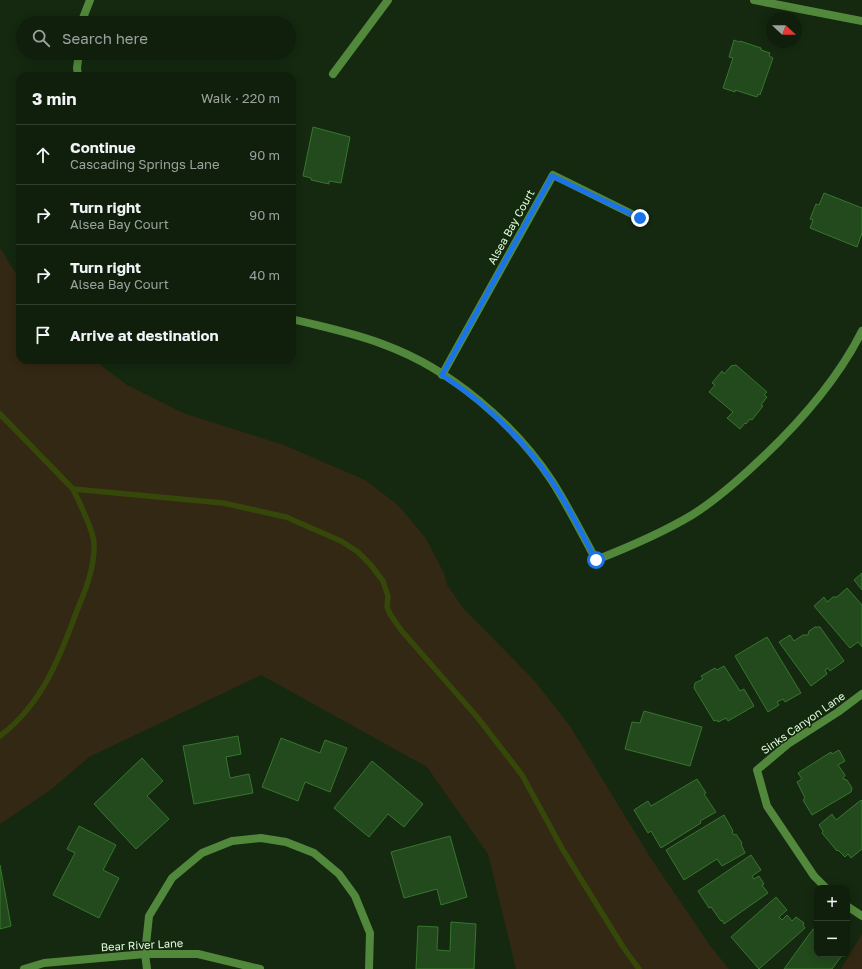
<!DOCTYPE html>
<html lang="en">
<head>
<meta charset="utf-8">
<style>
  :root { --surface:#0f1f0c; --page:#1d2c1a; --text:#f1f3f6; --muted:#9ba29d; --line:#2f3d2d }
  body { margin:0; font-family:"Golos Text",sans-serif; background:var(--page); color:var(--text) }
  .controls { position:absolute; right:12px; bottom:12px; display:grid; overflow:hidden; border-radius:8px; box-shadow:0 2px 10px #0003 }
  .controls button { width:36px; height:36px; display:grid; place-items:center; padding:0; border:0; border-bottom:1px solid var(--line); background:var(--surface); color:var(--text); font:20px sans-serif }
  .compass { position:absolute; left:766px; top:12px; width:36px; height:36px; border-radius:50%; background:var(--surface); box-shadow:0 2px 10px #0003; rotate:112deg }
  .stop { position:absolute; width:12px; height:12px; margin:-9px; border:3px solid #1a73e8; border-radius:50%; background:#fff }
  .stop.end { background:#1a73e8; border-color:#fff; box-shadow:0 1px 4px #0008 }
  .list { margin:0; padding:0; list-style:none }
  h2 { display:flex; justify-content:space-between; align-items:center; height:52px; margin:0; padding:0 16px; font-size:17px }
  h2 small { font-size:13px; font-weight:400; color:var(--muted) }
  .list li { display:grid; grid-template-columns:26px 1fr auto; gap:12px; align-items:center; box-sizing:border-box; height:60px; padding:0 16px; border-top:1px solid var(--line) }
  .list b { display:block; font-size:15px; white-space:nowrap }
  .list p { margin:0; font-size:13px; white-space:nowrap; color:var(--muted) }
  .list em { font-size:13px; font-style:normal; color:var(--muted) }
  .icon { flex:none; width:22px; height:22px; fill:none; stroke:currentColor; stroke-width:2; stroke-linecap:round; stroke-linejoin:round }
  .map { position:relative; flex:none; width:862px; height:969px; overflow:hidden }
  .search { position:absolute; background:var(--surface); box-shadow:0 2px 10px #0003; left:16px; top:16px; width:280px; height:44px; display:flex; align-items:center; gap:10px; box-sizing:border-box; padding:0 14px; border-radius:22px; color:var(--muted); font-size:15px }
  .panel { position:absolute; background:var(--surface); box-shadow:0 2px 10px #0003; left:16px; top:72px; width:280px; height:292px; border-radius:12px }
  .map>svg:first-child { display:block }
</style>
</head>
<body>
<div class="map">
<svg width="862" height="969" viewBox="0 0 862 969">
  <rect width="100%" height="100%" fill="#142910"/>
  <g fill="#332813">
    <polygon points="0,248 20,280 20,360 94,360 127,385 183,413 284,445 365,480 398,505 425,537 444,573 447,585 464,609 533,679 570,726 650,857 711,947 729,969 516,969 488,854 427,767 261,675 89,757 52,789 0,824"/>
    <polygon points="862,934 862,969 841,969"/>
  </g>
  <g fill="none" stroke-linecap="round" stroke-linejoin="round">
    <g stroke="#35480a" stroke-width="5.5">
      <polyline points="0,414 73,489 223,503 286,517 341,541 358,552 370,564 383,581 388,596 387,607 390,614 401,630 478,718 522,775 563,850 623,947 639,969"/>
      <path d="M 0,736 C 41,705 59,660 76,613 C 85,591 95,568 94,543 C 93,529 79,502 73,489"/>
    </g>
  </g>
  <g fill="#224a1c" stroke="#37762e">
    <polygon points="734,40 739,42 740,41 761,48 761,50 770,53 769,56 773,58 760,95 758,94 757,97 735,90 735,92 723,88 733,58 729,57"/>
    <polygon points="313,127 350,137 341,183 329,181 329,184 311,180 311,178 303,176"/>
    <polygon points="824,193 862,208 862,233 857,247 810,228 813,220 810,219 816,204 819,205"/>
    <polygon points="736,365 767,392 764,395 767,397 761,405 763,406 752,420 750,419 746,424 745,423 740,429 727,418 733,412 709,392 715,385 712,383 722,371 724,374 731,366"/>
    <polygon points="862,573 862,590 854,580"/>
    <polygon points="847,588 862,605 862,647 858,642 850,648 814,606 824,597 827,602 833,597 837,597"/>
    <polygon points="815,627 820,627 844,661 830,671 828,668 825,670 827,674 811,686 779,642 790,635 794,641 803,635 808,635 809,631"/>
    <polygon points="767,637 801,693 785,702 783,699 777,702 779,705 768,712 735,656"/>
    <polygon points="724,666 740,691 744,689 754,706 728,721 726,718 718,722 717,720 714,721 694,688 695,683 703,679 701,676 715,668 717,670"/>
    <polygon points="644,711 702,727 690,766 625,749 632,722 640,723"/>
    <polygon points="238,736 241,754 226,757 230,778 249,774 253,793 194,804 183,746"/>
    <polygon points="281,738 320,753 325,740 347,748 330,792 305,782 298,801 262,787"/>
    <polygon points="839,750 845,761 838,765 845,775 843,779 847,780 852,788 851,792 812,815 803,800 805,798 797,782 802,779 798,773 831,752 832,754"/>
    <polygon points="142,758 163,781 147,796 169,819 136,849 94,804"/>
    <polygon points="372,761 423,804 404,827 388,814 369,837 334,808"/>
    <polygon points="697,779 706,793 704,794 716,812 700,821 701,823 661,848 651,831 648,833 634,810 648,801 651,806"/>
    <polygon points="861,800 862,801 862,849 851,858 848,854 845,857 838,850 837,851 822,833 823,831 819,825 832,814 836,820"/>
    <polygon points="724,815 733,831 732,832 734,835 736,834 742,843 741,844 745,853 722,866 717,859 684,880 666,850"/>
    <polygon points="79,826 116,845 103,870 119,878 99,918 53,895 75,853 67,849"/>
    <polygon points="450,836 467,897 441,905 437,889 404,898 391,852"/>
    <polygon points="751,855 761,870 752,876 754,879 759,876 764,884 762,885 768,893 724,924 722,920 721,921 711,907 709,908 698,891"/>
    <polygon points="0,865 11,926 0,929"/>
    <polygon points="776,897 787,910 779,917 782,920 787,915 792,921 796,917 804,923 803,925 805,928 759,969 731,937"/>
    <polygon points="451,922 476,924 474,969 416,969 418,926 438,927 437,950 450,951"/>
    <polygon points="813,929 817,931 817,954 843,954 832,969 784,969"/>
  </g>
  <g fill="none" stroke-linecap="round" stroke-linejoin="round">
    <g stroke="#51883b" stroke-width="8">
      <polyline points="754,0 862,21"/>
      <polyline points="82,23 83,18 90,0"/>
      <polyline points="333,74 388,0"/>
      <polyline points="78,76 77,68 79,53"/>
      <path d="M 292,319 C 323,327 355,333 385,345 C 450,369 514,423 552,481 C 568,506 582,534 596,560 C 629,547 662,533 692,515 C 718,499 741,478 763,457 C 802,420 838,379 862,331"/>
      <polyline points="442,375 553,175 640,218"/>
      <polyline points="826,888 814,876 767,806 757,770 788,744 838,712 862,694"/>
      <polyline points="847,906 862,916"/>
      <polyline points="24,969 44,963 145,954 198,954 260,969"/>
      <polyline points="147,969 145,954 149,916 172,878 202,853 232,841 261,838 286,842 314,853 339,874 355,896 370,933 369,969"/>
    </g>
  </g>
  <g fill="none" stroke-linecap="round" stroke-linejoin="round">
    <path stroke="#1a73e8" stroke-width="5" d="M 596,560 C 582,534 568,505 551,480 C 522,438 485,403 442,375 L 552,176 L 640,218"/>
  </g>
  <g text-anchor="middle" stroke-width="3" stroke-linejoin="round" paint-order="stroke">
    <g font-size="11" fill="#e0ffd8" stroke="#142910">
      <text transform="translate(511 227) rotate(-61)" y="4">Alsea Bay Court</text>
      <text transform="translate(803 723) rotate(-35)" y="4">Sinks Canyon Lane</text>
      <text transform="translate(142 945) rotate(-3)" y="4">Bear River Lane</text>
    </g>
  </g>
</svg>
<div class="controls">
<button>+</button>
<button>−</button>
</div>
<svg class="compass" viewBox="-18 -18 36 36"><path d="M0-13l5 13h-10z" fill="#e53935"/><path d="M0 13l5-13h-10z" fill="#9ba29d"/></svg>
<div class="stop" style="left:596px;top:560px"></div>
<div class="stop end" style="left:640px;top:218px"></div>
<div class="search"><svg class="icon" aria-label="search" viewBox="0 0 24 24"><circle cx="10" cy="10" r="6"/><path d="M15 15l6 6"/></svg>Search here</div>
<section class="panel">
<h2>3 min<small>Walk · 220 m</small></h2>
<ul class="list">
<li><svg class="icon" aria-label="ahead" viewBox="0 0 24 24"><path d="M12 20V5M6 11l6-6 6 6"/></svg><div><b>Continue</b><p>Cascading Springs Lane</p></div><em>90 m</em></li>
<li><svg class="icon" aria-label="right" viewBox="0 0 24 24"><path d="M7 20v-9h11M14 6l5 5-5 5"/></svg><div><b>Turn right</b><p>Alsea Bay Court</p></div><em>90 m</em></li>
<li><svg class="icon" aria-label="right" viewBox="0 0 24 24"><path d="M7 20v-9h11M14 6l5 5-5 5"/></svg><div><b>Turn right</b><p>Alsea Bay Court</p></div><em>40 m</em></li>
<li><svg class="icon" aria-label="arrive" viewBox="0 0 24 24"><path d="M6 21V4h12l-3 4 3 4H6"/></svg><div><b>Arrive at destination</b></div></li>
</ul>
</section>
</div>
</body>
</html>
